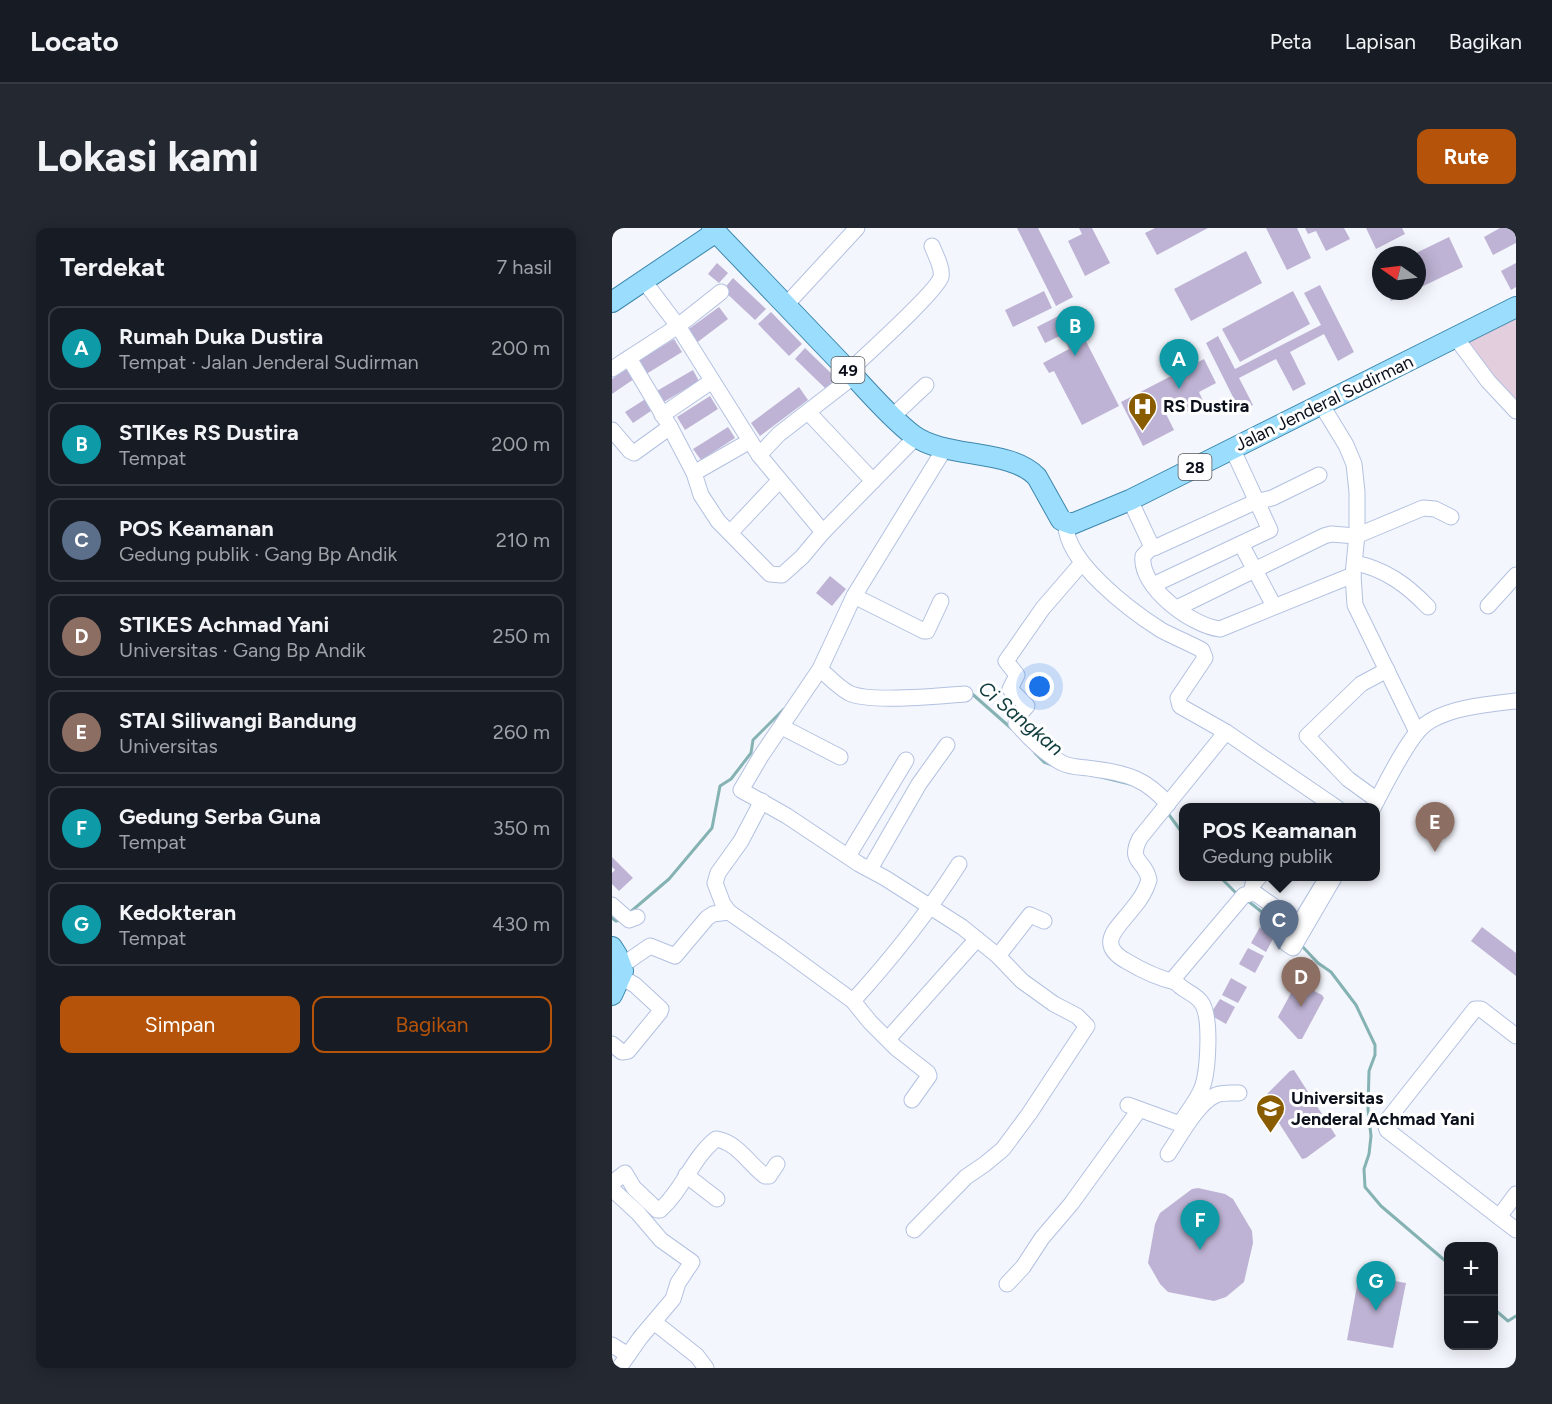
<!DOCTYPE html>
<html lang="id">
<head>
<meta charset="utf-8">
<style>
  :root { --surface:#171b24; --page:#242831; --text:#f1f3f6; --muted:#9ea1a6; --line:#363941; --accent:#b45309 }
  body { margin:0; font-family:Figtree,sans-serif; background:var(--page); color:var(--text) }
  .controls { position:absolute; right:18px; bottom:18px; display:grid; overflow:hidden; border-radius:12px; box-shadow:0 3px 15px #0003 }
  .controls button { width:54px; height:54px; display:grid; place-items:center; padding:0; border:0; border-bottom:2px solid var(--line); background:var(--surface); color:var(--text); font:30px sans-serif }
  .compass { position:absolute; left:760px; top:18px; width:54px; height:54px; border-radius:50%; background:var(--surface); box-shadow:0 3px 15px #0003; rotate:284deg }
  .you { position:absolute; left:428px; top:459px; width:21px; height:21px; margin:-15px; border:4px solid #fff; border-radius:50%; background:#1a73e8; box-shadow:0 0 0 9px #1a73e833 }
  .badge { display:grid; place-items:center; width:39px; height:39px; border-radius:50%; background:var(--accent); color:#fff; font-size:20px; font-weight:700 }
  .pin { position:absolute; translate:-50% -50px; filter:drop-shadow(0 2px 3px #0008) }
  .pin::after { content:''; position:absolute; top:32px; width:21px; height:18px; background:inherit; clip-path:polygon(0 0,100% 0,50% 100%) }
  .popup { position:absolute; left:567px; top:575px; width:201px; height:78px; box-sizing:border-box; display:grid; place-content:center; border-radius:12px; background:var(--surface); filter:drop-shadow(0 2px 4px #0005); font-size:20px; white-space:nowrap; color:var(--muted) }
  .popup b { font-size:22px; color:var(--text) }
  .popup::after { content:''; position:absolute; left:50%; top:100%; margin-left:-12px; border:12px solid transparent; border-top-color:var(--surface) }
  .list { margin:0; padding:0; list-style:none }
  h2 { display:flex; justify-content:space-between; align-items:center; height:78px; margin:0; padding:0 24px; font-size:26px }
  h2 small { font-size:20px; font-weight:400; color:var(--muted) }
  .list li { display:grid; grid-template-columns:39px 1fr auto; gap:18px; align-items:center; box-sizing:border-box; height:84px; margin:0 12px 12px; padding:0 12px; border:2px solid var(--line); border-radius:12px }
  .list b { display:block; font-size:22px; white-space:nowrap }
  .list p { margin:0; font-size:20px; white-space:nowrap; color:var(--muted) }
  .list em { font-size:20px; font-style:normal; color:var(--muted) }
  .actions { display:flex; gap:12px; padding:18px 24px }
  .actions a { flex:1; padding:14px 0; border:2px solid var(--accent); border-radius:12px; text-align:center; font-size:21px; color:var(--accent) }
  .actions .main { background:var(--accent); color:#fff }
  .map { position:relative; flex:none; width:904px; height:1140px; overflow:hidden; border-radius:12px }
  header { display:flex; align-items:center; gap:36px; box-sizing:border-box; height:84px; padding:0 30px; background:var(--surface); border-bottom:2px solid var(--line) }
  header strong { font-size:28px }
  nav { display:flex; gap:33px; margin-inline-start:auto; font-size:21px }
  .intro { display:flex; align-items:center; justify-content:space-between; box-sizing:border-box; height:144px; padding:0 36px }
  h1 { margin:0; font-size:42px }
  .button { padding:15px 27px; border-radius:12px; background:var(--accent); color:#fff; font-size:21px; font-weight:700 }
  main { display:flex; gap:36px; padding:0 36px }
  aside { flex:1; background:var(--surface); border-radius:12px; box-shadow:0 3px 15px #0003 }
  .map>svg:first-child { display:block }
</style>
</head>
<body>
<header>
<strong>Locato</strong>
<nav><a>Peta</a><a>Lapisan</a><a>Bagikan</a></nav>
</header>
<div class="intro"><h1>Lokasi kami</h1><a class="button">Rute</a></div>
<main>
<aside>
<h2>Terdekat<small>7 hasil</small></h2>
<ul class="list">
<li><span class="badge" style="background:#0f9aa8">A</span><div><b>Rumah Duka Dustira</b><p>Tempat · Jalan Jenderal Sudirman</p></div><em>200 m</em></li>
<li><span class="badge" style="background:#0f9aa8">B</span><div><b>STIKes RS Dustira</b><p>Tempat</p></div><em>200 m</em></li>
<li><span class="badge" style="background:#5c6f8a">C</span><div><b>POS Keamanan</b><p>Gedung publik · Gang Bp Andik</p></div><em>210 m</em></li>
<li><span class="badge" style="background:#8d6e63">D</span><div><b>STIKES Achmad Yani</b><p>Universitas · Gang Bp Andik</p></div><em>250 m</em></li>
<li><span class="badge" style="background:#8d6e63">E</span><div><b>STAI Siliwangi Bandung</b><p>Universitas</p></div><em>260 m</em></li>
<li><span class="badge" style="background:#0f9aa8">F</span><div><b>Gedung Serba Guna</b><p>Tempat</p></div><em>350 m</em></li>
<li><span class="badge" style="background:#0f9aa8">G</span><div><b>Kedokteran</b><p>Tempat</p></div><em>430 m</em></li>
</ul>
<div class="actions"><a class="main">Simpan</a><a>Bagikan</a></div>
</aside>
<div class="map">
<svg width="904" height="1140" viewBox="0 0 904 1140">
  <rect width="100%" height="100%" fill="#f3f6fc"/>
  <polygon fill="#e3cede" points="904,83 904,174 881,151 851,109"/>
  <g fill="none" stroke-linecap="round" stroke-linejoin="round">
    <g stroke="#85b2b3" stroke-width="3">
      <polyline points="358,464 400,501"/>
      <polyline points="423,525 432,534 440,537"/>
      <polyline points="489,549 518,556"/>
      <polyline points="555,584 571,606"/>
      <polyline points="607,648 625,666"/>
      <polyline points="636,673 675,704"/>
      <polyline points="16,686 57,651 100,600 108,558 119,551 139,525 141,512 172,481"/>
      <polyline points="0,690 4,693 9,692"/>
      <polyline points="689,717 706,735 719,744 744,777 763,817 763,827 757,843 756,881 759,908 757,926 752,941 753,959 769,978 837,1036"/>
      <polyline points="882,1081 896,1093 904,1088"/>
    </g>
  </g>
  <g fill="#beb3d4">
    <polygon points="405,0 426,0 461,69 444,78"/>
    <polygon points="467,0 480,0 498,35 473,48 456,13 470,6"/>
    <polygon points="543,0 596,0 545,27 533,5"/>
    <polygon points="654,0 685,0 699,30 675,42"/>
    <polygon points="693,0 732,0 738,11 714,23 704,3 696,6"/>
    <polygon points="754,0 790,0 793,6 764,21"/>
    <polygon points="888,0 904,0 904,15 881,27 872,9"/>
    <polygon points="837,9 851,39 805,61 805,27 800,27"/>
    <polygon points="634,23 650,55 579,93 562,61"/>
    <polygon points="105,35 116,45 107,55 96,46"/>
    <polygon points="904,35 904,59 899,62 889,43"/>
    <polygon points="121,50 154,81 143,92 111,62"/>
    <polygon points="708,57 742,124 726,133 712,106 678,124 694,156 681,163 664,131 627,150 641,177 628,183 594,115 606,108 623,141 709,97 692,65"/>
    <polygon points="432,63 440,80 401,99 393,82"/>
    <polygon points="681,63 698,96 628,134 610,101"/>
    <polygon points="774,63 800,63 779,73"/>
    <polygon points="107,79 116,91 83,116 74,103"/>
    <polygon points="458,82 507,178 470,197 442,143 437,145 431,135 457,121 450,107 433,115 425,99"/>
    <polygon points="159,84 190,116 177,128 146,96"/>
    <polygon points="62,111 70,124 31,148 23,135"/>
    <polygon points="193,120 224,150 214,161 183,131"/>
    <polygon points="592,131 604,155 587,164 592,175 572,185 566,172 551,180 562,202 531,218 509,174"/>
    <polygon points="16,140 22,151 0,166 0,151"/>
    <polygon points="81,142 87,153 50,175 43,164"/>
    <polygon points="187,159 196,172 148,208 139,195"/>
    <polygon points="98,168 106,181 73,202 65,189"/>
    <polygon points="35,170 42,181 21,195 13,184"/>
    <polygon points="116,199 123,210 89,232 81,221"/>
    <polygon points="218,348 234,361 220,378 204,365"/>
    <polygon points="0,629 21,650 7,663 0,656 0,645 3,642 0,639"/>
    <polygon points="648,699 663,707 654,724 639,715"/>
    <polygon points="870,699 904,725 904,748 859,713"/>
    <polygon points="636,720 652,728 643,745 627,736"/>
    <polygon points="619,750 635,759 626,775 610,767"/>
    <polygon points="685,754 710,767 712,770 690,811 686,811 666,789"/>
    <polygon points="608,771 623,779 614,796 600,788 599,785"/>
    <polygon points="682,842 724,908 694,930 690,931 651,870 678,843"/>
    <polygon points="586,960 613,966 621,971 640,1003 641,1015 632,1054 614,1069 602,1073 556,1064 548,1056 536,1035 543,996 548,985 580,961"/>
    <polygon points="747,1047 794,1055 781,1120 735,1112"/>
  </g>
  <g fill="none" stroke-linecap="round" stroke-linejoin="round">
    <defs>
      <g id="minor">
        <polyline points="32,53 66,98 147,227 211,304 304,209"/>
        <polyline points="109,64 66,98 17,130 58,199 82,245 138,213"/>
        <polyline points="174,77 245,0"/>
        <polyline points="844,110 876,153 904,183"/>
        <polyline points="0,141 17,130"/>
        <path d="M 237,143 C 252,129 325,63 329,49 C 331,40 323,26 320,18"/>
        <polyline points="709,176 734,217 742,236 745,264 745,306 741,347 743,377 805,504"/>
        <polyline points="196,184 261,253"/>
        <polyline points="50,187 100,153"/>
        <polyline points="281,188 314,157"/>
        <polyline points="0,202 18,223 22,225 58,199"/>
        <polyline points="147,227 167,206 242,148"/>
        <polyline points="82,245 89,267 106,293 158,346 170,347 190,329 211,304"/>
        <path d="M 707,247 L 660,270 L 643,274 L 542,320 L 540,319 L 531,328 C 527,359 580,398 608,401 L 741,347"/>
        <polyline points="518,272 540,319"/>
        <path d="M 454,295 C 452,333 519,383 549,402 C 562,409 577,415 590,422 L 593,430 L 566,470 L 568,478 L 614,504 L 725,580"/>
        <polyline points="118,305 167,253"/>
        <polyline points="629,316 662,378"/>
        <path d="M 470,335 L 431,380 L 394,433 L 405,447 L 398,461 L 415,478 L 405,489 L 404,495 C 417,510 433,526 450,535 C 460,540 472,539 482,541 C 515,545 534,551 556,576"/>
        <path d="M 743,335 C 773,341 795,357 816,379"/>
        <polyline points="541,357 658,302 620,220"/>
        <polyline points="242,368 312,403 315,403 329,373"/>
        <polyline points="876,378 904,347"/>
        <polyline points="565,380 712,308 719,306 744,308 811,280 823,281 839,289"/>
        <path d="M 208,441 C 217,449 226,459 237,465 C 257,475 328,468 353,466"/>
        <polyline points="170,499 228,529"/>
        <polyline points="765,572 736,551 695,508 749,456 775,442"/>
        <polyline points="150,573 129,613 106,645 103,655 111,676 117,684 170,721 241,773 258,794 284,820 316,845 317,848 300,872"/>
        <path d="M 761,580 C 772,559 794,514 810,499 C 831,480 876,476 904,473"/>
        <polyline points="236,628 294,532"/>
        <polyline points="258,641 307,556 335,517"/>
        <polyline points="716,648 675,716 681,720 723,648"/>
        <polyline points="639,664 641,656 648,648"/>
        <polyline points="0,677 17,692 25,689"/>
        <polyline points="386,728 418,687 432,693"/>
        <polyline points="9,738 38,718 63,728 95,690 101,686 117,684"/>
        <path d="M 563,754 C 546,750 531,743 516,734 C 482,716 506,700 521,680 C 528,672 534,662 537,652 C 534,632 515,635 528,610 L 614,504"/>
        <path d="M 241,773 C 280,730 316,685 347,636"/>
        <polyline points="276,811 365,711"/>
        <polyline points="0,816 10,824 16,823 48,784 49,781 23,757 9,749"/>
        <path d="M 516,877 L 568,896 C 575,884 585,873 590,860 C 596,844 600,788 589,774 C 582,764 565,761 562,750 L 632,667 L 643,665 L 692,700"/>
        <path d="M 556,926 C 567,910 586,874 604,867 C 611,864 620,865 627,865"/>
        <polyline points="74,947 105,971"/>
        <path d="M 0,955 L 13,945 L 22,960 L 42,979 L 45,982 L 48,982 C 71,962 80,930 104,911 C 125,914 137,936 153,948 L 157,948 L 165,936"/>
        <polyline points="0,961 26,985 49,1012 80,1034 66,1055 61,1071 28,1110 7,1140"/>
        <polyline points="904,966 887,989 904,1002"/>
        <polyline points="887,989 775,902 773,895 863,781 869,781 904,808"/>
        <polyline points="302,1002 354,949 373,936 391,921 417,886 475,798 465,788 442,776 410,753 386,728 350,699 273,650 247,636 175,588 129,562 149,528 208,441 242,368 333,220"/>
        <polyline points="395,1056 411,1039 430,1010 459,976 527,882"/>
        <polyline points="42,1094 85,1128 94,1140"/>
        <polyline points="0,1117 16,1127"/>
      </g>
      <g id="major">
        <path d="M 100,0 C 143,45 187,91 230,136 C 253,159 275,187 301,207 C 333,231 398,220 425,249 L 449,292 L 460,296 L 518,272 L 904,79"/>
        <polyline points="0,74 104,4"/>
        <polyline points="0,719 5,727 11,743 0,767"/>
      </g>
    </defs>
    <use href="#minor" stroke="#b3c1e1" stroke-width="17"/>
    <use href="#major" stroke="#3d87ad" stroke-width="22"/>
    <use href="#minor" stroke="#fff" stroke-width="15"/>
    <use href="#major" stroke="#9bddfd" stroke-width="20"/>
  </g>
  <defs>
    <symbol id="hospital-pin" viewBox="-11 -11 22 30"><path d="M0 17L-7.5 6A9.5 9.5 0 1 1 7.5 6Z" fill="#895c00" stroke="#fff"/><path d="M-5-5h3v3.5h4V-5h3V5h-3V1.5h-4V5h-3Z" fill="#fff"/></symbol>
    <symbol id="university-pin" viewBox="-11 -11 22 30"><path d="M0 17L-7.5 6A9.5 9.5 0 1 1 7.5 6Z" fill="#895c00" stroke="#fff"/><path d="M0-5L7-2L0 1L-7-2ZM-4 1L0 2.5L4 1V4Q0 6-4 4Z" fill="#fff"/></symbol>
  </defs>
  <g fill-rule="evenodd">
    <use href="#hospital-pin" x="514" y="162" width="33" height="45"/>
    <use href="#university-pin" x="642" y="864" width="33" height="45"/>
  </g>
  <g text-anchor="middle" stroke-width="6" stroke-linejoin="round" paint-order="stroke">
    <g fill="#fff" stroke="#54585f" stroke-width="1.5">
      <rect x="219.5" y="129" width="33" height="26" rx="4.5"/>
      <rect x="566.5" y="226" width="33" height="26" rx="4.5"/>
    </g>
    <g font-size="16" font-weight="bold" fill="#0b101b">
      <text x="236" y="148">49</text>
      <text x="583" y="245">28</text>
    </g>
    <g font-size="18" fill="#0b101b" stroke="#fff">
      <text transform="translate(712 175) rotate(-26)" y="6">Jalan Jenderal Sudirman</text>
    </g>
    <g font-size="18" font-weight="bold" fill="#0b101b" stroke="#fff" text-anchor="start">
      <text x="551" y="184">RS Dustira</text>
      <text x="679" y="876">Universitas<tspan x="679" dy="21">Jenderal Achmad Yani</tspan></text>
    </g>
    <g font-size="20" font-style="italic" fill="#113d3e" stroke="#fff">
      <text transform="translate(409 490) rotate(40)" y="7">Ci Sangkan</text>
    </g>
  </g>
</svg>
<div class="controls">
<button>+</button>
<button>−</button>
</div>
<svg class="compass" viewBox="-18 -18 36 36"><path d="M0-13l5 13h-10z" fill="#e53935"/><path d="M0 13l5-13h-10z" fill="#9ea1a6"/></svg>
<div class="you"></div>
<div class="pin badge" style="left:567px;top:161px;background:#0f9aa8">A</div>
<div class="pin badge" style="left:463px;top:128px;background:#0f9aa8">B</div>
<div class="pin badge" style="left:667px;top:722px;background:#5c6f8a">C</div>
<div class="popup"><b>POS Keamanan</b>Gedung publik</div>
<div class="pin badge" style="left:689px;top:779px;background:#8d6e63">D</div>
<div class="pin badge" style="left:823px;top:624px;background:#8d6e63">E</div>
<div class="pin badge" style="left:588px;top:1022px;background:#0f9aa8">F</div>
<div class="pin badge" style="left:764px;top:1083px;background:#0f9aa8">G</div>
</div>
</main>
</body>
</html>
